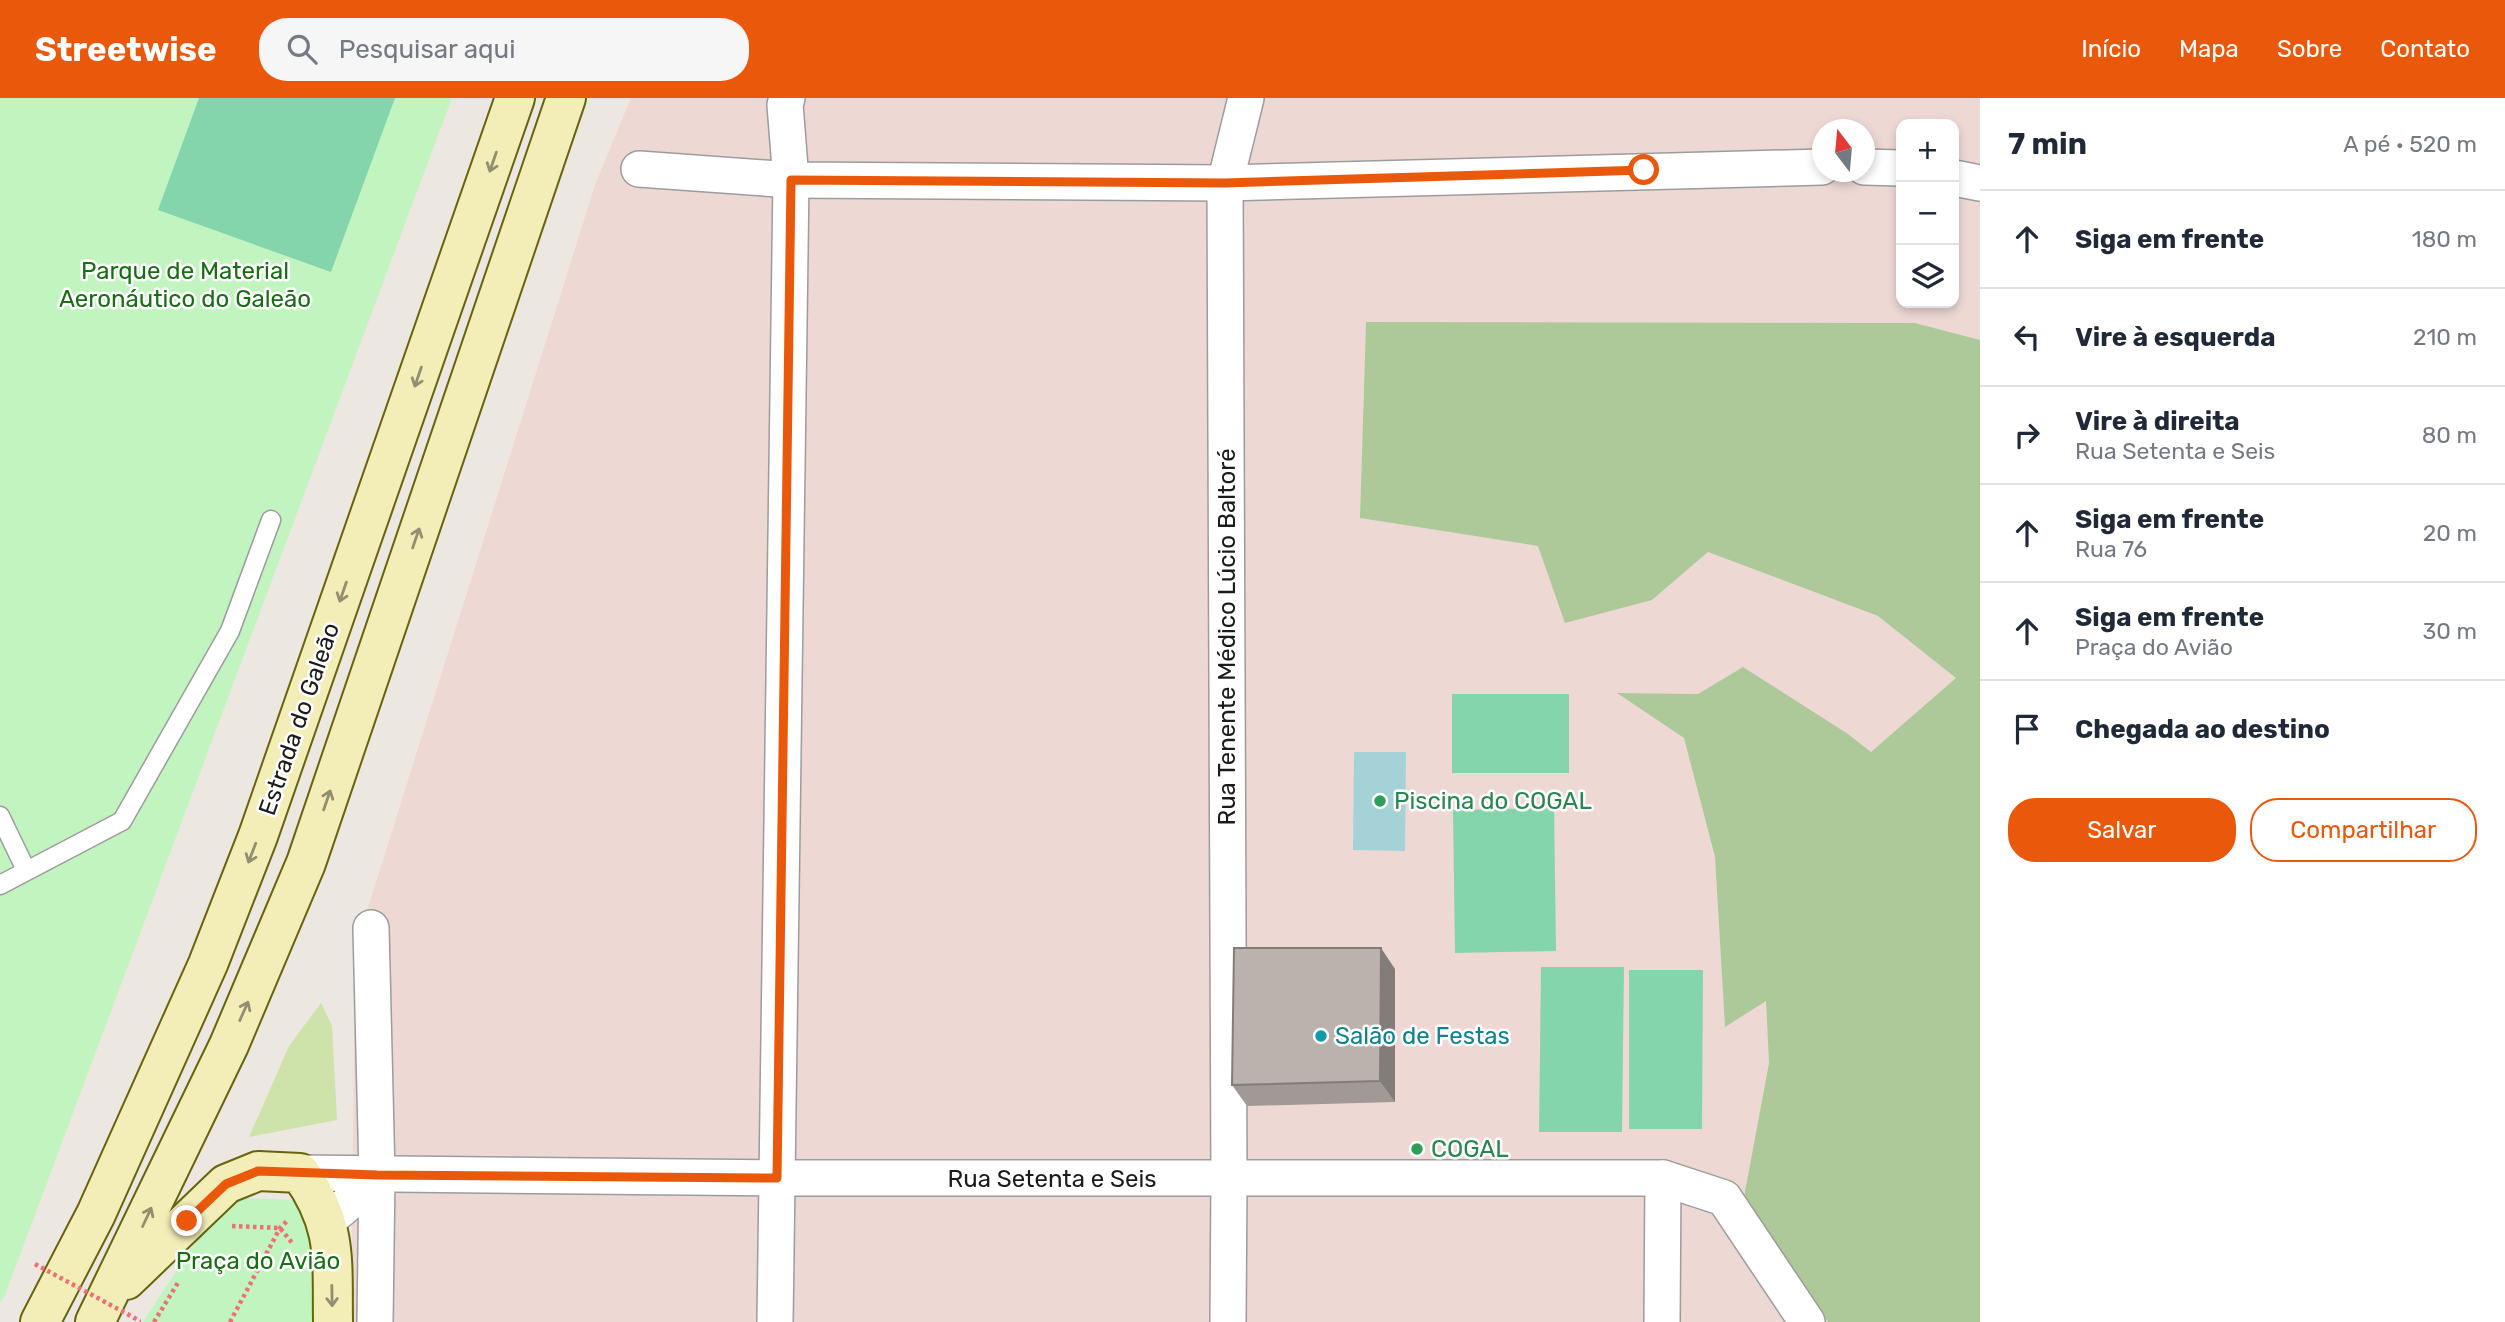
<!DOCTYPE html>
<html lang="pt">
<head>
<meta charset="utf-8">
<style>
  :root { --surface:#fff; --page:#f6f6f7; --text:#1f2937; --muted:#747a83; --line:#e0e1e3; --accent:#ea580c }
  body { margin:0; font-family:Rubik,sans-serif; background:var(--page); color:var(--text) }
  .controls { position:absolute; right:21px; top:21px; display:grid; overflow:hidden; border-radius:14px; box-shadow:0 4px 10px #0003 }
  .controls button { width:63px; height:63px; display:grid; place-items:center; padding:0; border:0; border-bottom:2px solid var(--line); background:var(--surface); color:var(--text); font:35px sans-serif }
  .compass { position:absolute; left:1812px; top:21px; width:63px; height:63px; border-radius:50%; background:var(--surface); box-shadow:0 4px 10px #0003; rotate:344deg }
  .stop { position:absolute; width:21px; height:21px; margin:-16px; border:5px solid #ea580c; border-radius:50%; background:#fff }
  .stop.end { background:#ea580c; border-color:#fff; box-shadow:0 2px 7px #0008 }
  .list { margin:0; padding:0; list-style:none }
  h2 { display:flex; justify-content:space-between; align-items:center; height:91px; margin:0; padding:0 28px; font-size:30px }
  h2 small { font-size:23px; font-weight:400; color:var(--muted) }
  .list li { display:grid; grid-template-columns:46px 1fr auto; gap:21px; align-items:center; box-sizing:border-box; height:98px; padding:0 28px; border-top:2px solid var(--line) }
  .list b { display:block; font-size:26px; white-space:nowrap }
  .list p { margin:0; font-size:23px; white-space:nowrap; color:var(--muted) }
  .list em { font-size:23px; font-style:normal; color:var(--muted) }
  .actions { display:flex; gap:14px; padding:21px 28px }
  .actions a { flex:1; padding:16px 0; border:2px solid var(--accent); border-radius:28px; text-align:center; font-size:24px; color:var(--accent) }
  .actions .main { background:var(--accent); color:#fff }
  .icon { flex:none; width:38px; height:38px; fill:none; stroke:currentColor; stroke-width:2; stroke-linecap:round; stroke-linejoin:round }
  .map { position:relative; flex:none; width:1980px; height:1224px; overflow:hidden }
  header { display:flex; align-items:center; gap:42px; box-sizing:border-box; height:98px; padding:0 35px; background:var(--accent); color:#fff }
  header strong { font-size:33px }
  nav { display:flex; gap:38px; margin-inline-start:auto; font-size:24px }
  .search { width:490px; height:63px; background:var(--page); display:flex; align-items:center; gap:18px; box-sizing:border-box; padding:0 24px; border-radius:28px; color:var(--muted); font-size:26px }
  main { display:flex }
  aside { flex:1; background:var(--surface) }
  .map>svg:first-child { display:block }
</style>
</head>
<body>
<header>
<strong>Streetwise</strong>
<div class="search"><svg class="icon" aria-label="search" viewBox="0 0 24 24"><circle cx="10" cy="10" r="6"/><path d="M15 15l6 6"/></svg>Pesquisar aqui</div>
<nav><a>Início</a><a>Mapa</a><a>Sobre</a><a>Contato</a></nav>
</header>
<main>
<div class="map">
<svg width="1980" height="1224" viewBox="0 0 1980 1224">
  <rect width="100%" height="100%" fill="#ece7e1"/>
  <path fill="#edd8d4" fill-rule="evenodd" d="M 631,0 L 1980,0 L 1980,242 L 1915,225 L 1366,224 L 1360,420 L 1538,448 L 1652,502 L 1708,454 L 1878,518 L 1957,580 L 1871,654 L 1848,636 L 1743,569 L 1698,596 L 1618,595 L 1684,640 L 1715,759 L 1725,928 L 1766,902 L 1769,965 L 1744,1099 L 1828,1224 L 351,1224 L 355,851 L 595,87 ZM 1901,26 L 1954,26 L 1954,205 L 1901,205 ZM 1822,32 L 1864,32 L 1864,74 L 1822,74 Z"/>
  <polygon fill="#cde3aa" points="321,905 332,928 337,1022 249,1039 289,948"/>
  <polygon fill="#adc899" points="1366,224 1915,225 1980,242 1980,1224 1828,1224 1744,1099 1769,965 1766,903 1725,929 1715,759 1684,640 1617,595 1698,596 1743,569 1848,636 1871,654 1956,580 1878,518 1708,454 1652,502 1565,525 1538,448 1360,420"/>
  <g fill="#c2f4c0">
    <polygon points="0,0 452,0 5,1197 0,1204"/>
    <polygon points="244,1100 296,1102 319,1146 318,1224 143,1224 211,1120"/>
  </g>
  <g fill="#84d5ab">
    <polygon points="199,0 395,0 331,174 158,112"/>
    <rect x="1452" y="596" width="117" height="79"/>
    <polygon points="1554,710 1556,853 1455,855 1453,712"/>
    <polygon points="1541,869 1624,869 1622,1034 1539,1034"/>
    <polygon points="1629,872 1703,872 1702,1031 1629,1031"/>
  </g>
  <polygon fill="#a4d2d6" points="1354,654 1406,654 1405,753 1353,752"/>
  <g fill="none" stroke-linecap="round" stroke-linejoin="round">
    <defs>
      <g id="service">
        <polyline points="0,718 26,772"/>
        <polyline points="0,787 122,723 230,533 271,422"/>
      </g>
      <g id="minor">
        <polyline points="1864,69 1901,70"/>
        <polyline points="639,71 791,82 1225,85 1822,69"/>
        <polyline points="1954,80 1980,85"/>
        <polyline points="371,830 377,1077 375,1224"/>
        <polyline points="300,1075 777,1080 1663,1080 1724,1100 1807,1224"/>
        <polyline points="327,1123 364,1092 377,1077"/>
        <polyline points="775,1224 791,82 785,7 787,0"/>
        <polyline points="1228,1224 1229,1081 1225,85 1246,0"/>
        <polyline points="1662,1224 1663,1080"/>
      </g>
      <g id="secondary">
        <path d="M 126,1182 L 226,1086 L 258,1073 L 300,1075 C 338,1127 332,1163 333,1224"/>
        <polyline points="40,1224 96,1116 208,866 258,738 515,0"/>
        <polyline points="95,1224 229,947 306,765 566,0"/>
      </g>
    </defs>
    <use href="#service" stroke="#9c9c9c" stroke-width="21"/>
    <use href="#minor" stroke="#9c9c9c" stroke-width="38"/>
    <use href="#secondary" stroke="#66640d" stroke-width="42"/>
    <g stroke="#ee7074" stroke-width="4.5" stroke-dasharray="3.5 3.5" stroke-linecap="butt">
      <polyline points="232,1128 280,1130 293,1146"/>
      <polyline points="140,1224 141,1224"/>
      <polyline points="154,1224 179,1183"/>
      <polyline points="230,1224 280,1130 288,1122"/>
    </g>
    <use href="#service" stroke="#fff" stroke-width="18"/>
    <use href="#minor" stroke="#fff" stroke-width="35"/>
    <use href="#secondary" stroke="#f3eeb7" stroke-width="38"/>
    <polyline stroke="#ee7074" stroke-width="4.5" stroke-dasharray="3.5 3.5" stroke-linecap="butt" points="35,1166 140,1223"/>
  </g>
  <polygon fill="#a19996" points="1395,871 1395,1004 1247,1008 1232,987"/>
  <polygon fill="#837d7a" points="1381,850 1395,871 1395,1004 1380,983"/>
  <polygon fill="#bbb2ae" stroke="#837d7a" stroke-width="2" points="1234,850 1381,850 1380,983 1232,987"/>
  <defs><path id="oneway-shaft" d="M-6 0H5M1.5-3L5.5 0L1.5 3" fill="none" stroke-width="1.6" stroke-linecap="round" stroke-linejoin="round" transform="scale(1.75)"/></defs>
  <g stroke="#928f71">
    <use href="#oneway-shaft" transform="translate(493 64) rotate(109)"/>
    <use href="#oneway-shaft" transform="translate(418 279) rotate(109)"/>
    <use href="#oneway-shaft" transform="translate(416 440) rotate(-71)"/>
    <use href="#oneway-shaft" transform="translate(343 494) rotate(109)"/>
    <use href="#oneway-shaft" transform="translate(327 702) rotate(-71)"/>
    <use href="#oneway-shaft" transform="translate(252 755) rotate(111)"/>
    <use href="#oneway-shaft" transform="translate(244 913) rotate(-66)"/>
    <use href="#oneway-shaft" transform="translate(147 1119) rotate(-65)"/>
    <use href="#oneway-shaft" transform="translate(332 1198) rotate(89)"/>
  </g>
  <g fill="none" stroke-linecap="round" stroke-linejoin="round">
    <polyline stroke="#ea580c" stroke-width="9" points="187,1123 226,1086 258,1073 377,1077 777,1080 791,82 1225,85 1644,72"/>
  </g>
  <g fill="#2e9e5b" stroke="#fff" stroke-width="2.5">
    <circle cx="1380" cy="703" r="7"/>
    <circle cx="1417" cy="1051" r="7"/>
  </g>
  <circle fill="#0f9aa8" stroke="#fff" stroke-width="2.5" cx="1321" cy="938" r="7"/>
  <g text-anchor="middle" stroke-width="5" stroke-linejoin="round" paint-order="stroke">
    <g font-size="24" fill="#186e13" stroke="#fff">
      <text x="185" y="181">Parque de Material<tspan x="185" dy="28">Aeronáutico do Galeão</tspan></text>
      <text x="258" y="1171">Praça do Avião</text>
    </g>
    <g font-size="24" fill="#1b1b1b" stroke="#fff">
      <text transform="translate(1227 539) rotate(-90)" y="8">Rua Tenente Médico Lúcio Baltoré</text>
      <text transform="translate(299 621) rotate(-71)" y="8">Estrada do Galeão</text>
      <text x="1052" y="1089">Rua Setenta e Seis</text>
    </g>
    <g font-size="24" fill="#27864d" stroke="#fff" text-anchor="start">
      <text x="1394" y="711">Piscina do COGAL</text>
      <text x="1431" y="1059">COGAL</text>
    </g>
    <g font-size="24" fill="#0d838f" stroke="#fff" text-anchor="start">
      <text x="1335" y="946">Salão de Festas</text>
    </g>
  </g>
</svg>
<div class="controls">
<button>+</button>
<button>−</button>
<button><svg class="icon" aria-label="layers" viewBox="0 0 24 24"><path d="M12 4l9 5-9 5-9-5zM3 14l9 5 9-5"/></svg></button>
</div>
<svg class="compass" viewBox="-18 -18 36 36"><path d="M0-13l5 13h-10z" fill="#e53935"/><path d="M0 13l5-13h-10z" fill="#747a83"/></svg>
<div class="stop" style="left:1644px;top:72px"></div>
<div class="stop end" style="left:187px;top:1123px"></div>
</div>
<aside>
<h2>7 min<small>A pé · 520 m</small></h2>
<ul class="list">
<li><svg class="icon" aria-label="ahead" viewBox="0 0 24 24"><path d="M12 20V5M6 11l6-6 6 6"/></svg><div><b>Siga em frente</b></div><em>180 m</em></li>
<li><svg class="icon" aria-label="left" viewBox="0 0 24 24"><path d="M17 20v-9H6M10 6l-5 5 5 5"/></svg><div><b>Vire à esquerda</b></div><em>210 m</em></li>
<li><svg class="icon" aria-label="right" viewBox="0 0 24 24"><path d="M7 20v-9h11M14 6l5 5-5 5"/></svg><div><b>Vire à direita</b><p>Rua Setenta e Seis</p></div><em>80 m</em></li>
<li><svg class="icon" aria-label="ahead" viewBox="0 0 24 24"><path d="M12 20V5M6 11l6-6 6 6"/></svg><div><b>Siga em frente</b><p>Rua 76</p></div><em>20 m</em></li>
<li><svg class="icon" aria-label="ahead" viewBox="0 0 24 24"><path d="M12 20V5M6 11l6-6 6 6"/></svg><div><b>Siga em frente</b><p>Praça do Avião</p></div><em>30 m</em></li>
<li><svg class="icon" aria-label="arrive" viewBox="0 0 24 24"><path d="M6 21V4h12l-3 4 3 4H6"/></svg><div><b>Chegada ao destino</b></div></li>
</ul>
<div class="actions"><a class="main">Salvar</a><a>Compartilhar</a></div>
</aside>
</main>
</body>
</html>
